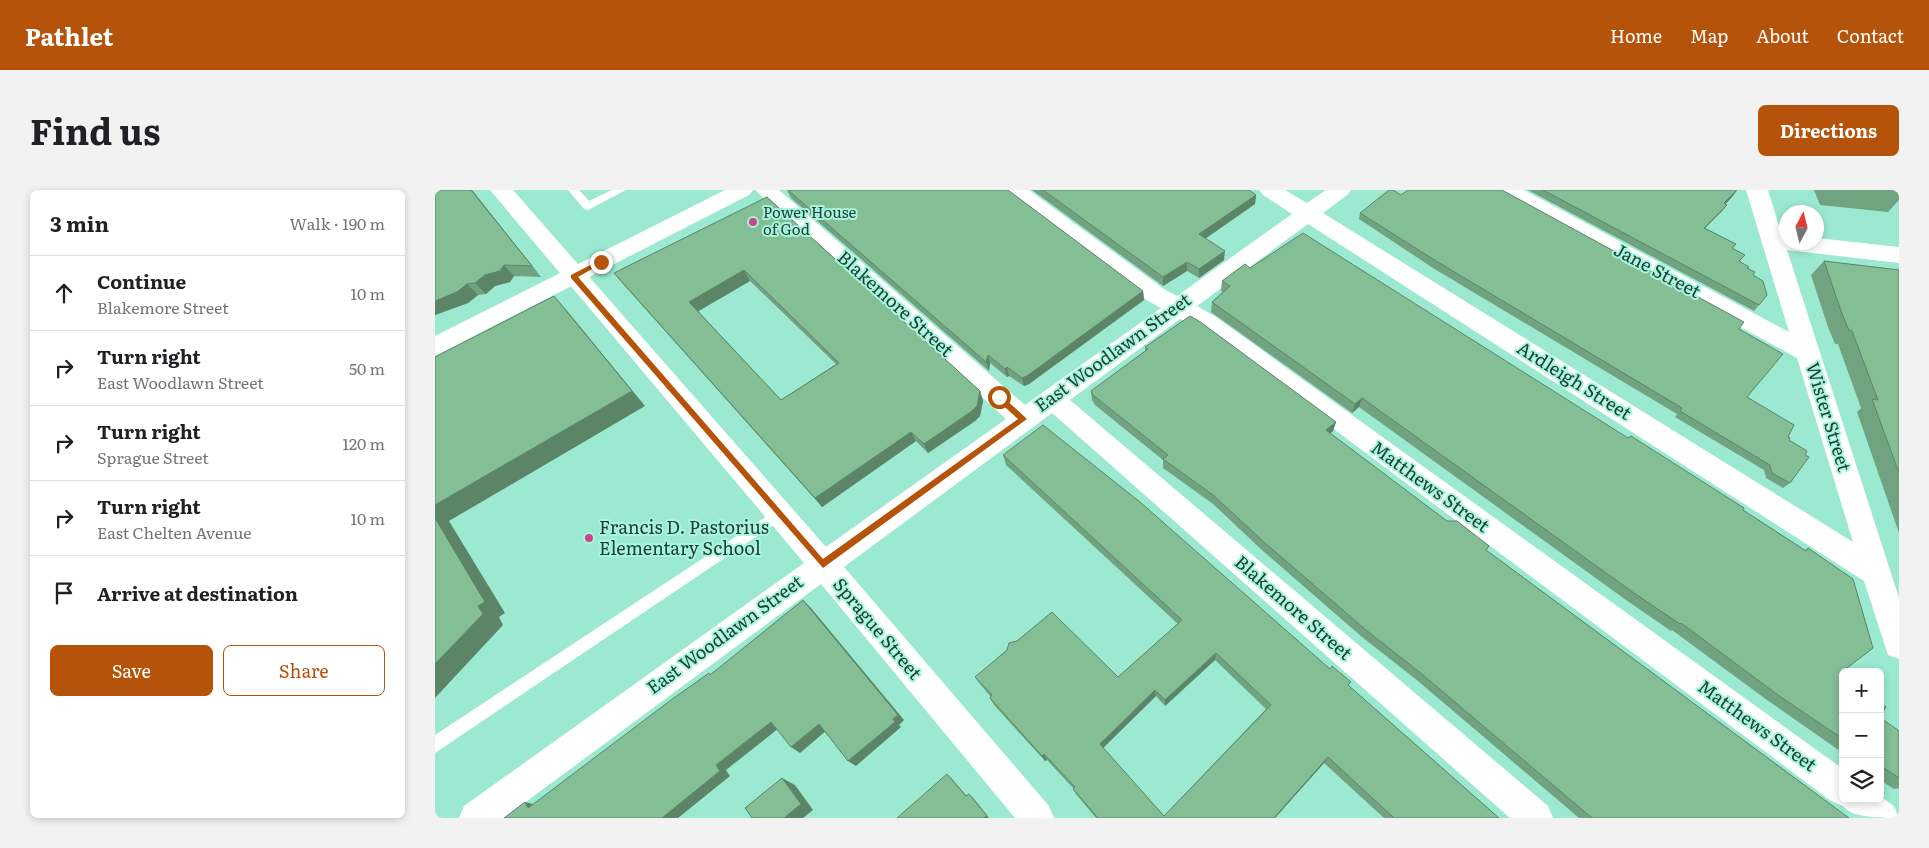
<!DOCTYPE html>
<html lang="en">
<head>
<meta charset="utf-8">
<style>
  :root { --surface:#fff; --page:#f2f2f2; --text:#202124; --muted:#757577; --line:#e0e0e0; --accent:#b45309 }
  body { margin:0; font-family:Literata,serif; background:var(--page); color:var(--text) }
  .controls { position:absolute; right:15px; bottom:15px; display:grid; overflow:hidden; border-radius:8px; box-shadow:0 2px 8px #0003 }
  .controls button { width:45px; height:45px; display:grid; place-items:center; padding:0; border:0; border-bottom:1px solid var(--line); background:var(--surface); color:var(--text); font:25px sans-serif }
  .compass { position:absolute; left:1344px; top:15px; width:45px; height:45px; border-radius:50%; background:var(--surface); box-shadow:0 2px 8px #0003; rotate:7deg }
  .stop { position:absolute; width:15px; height:15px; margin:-11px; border:4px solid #b45309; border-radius:50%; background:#fff }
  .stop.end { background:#b45309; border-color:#fff; box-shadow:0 1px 5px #0008 }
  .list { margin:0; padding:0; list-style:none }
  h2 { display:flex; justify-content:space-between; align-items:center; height:65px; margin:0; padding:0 20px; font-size:21px }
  h2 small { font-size:16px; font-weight:400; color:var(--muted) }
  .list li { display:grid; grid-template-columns:32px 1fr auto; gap:15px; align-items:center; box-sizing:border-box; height:75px; padding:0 20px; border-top:1px solid var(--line) }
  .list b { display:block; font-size:19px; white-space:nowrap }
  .list p { margin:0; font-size:16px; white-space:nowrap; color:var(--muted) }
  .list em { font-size:16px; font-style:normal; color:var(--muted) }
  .actions { display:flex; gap:10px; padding:15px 20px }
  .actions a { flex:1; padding:11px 0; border:1px solid var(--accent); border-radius:8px; text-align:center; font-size:18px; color:var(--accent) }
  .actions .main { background:var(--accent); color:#fff }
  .icon { flex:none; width:28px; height:28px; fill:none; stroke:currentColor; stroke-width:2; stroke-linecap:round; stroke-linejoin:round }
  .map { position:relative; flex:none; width:1464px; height:628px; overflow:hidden; border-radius:8px }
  header { display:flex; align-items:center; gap:30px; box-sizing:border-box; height:70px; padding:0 25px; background:var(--accent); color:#fff }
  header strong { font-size:24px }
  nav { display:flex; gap:28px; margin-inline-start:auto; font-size:18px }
  .intro { display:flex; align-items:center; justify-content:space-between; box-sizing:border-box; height:120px; padding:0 30px }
  h1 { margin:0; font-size:35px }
  .button { padding:12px 22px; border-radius:8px; background:var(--accent); color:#fff; font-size:18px; font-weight:700 }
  main { display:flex; gap:30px; padding:0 30px }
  aside { flex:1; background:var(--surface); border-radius:8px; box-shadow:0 2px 8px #0003 }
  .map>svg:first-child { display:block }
</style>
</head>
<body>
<header>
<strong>Pathlet</strong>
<nav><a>Home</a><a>Map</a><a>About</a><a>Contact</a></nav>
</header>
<div class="intro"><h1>Find us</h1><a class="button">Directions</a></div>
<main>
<aside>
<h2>3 min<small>Walk · 190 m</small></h2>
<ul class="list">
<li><svg class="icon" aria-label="ahead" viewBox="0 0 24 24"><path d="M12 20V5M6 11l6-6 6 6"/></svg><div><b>Continue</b><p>Blakemore Street</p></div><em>10 m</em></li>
<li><svg class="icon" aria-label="right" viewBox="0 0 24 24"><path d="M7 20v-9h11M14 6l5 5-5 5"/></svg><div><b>Turn right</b><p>East Woodlawn Street</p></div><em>50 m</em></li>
<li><svg class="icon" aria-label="right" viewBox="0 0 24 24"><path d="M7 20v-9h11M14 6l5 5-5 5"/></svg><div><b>Turn right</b><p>Sprague Street</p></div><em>120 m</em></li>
<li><svg class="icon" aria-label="right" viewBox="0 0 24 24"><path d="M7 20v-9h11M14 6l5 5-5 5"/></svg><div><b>Turn right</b><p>East Chelten Avenue</p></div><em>10 m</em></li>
<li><svg class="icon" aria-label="arrive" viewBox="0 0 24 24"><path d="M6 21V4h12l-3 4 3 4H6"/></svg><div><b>Arrive at destination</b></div></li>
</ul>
<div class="actions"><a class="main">Save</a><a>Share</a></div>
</aside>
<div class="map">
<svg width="1464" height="628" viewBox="0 0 1464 628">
  <rect width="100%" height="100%" fill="#9be9d1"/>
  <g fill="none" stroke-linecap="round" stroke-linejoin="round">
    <g fill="#fff" fill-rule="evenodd">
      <polygon points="133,0 144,0 154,11 177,0 191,0 153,20 149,19"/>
      <polygon points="344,318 349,320 351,324 349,328 0,563 0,545"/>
    </g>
    <path fill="#fff" fill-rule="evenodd" d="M 55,0 L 78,0 L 391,357 L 571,229 L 320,0 L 344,0 L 590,215 L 726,118 L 713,111 L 573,5 L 569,0 L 594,0 L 729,99 L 742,106 L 857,24 L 828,5 L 824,0 L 850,0 L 872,13 L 891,0 L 916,0 L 912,5 L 888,23 L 1418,352 L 1362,168 L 1065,5 L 1061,0 L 1089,0 L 1354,142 L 1311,0 L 1333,0 L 1347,46 L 1352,45 L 1352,52 L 1382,52 L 1382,48 L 1464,57 L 1464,73 L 1352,60 L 1464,408 L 1464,469 L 1453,465 L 1429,391 L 873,34 L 762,116 L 781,127 L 1408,579 L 1408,609 L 1445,609 L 1445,606 L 1459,616 L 1464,628 C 1447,628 1416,628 1408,616 L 1396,611 L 765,139 L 745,129 L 635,210 L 1113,616 L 1118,628 L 1075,628 L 617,223 L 409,377 L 614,616 L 619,628 L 580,628 L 386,394 L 69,628 L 24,628 L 29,616 L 369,373 Z"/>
    <polygon fill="#fff" fill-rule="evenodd" points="290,0 318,0 314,5 0,166 0,146"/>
  </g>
  <g fill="#72a380" fill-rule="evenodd">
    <polygon points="0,0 37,0 106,87 79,86 75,92 60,96 51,104 43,105 33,113 0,125"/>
    <polygon points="352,0 708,101 709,110 594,194 589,196 574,186 572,187 555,173 554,181 356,8"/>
    <polygon points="597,0 814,0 821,5 820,14 771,48 789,70 764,88 752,81 728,96"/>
    <polygon points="1093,0 1302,0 1297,7 1290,14 1287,21 1270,38 1301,54 1298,58 1305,71 1313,78 1332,105 1319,121"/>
    <polygon points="1379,0 1464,0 1464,10 1453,22 1385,15"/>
    <polygon points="966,5 1304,139 1312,207 1353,247 1354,250 1355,293 1348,298 1331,288 1329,280 1240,227 1242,224 998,78 924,29 925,23"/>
    <path d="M 332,7 L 545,201 L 548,211 L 545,226 L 540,231 L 493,263 L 481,251 L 387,317 L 188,94 L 179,83 ZM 315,91 L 401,174 L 346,210 L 263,121 Z"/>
    <polygon points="1389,71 1464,80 1464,343 1422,222 1426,218 1403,154 1400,154 1393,137 1376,85"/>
    <polygon points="815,78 1308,320 1370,360 1373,358 1408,482 1408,563 1332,510 1237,440 1236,441 1191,410 924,217 917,223 776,122 777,112 788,102 786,101 787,91"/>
    <polygon points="710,157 901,232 898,241 895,243 1012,331 1054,356 1051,360 1414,628 1144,628 983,491 927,447 828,361 778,314 728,278 728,270 660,215 657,210 656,201 710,161"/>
    <path d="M 568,265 L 895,479 L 916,492 L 913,495 L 1064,628 L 949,628 L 889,573 L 840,628 L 661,628 L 641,604 L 638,599 L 639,599 L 612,570 L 610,571 L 559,515 L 555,508 L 556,507 L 545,494 L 540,487 L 683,487 L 743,434 L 571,275 ZM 780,470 L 831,519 L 729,626 L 668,558 L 721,506 L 730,516 Z"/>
    <polygon points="1445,528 1464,543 1464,598 1459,599 1445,590"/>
  </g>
  <g fill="#5c8568">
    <polygon points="36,0 37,0 106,87 97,76"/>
    <polygon points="1302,0 1297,7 1285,20 1289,13"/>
    <polygon points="821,5 820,14 764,53 764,44"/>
    <polygon points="1292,15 1287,21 1264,44 1269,38"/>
    <polygon points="790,61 789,70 764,88 764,79"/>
    <polygon points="752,72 752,81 728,96 728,87"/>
    <polygon points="69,75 79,86 75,92 60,96 51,104 40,93 50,85"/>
    <polygon points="309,80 315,91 262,122 254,112"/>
    <polygon points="32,94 43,105 33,113 0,125 0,111"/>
    <polygon points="708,101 709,110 594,194 589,196 587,188"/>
    <polygon points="119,106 133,122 210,216 14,331 70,423 64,427 68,435 0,508 0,315"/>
    <polygon points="553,165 555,173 554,181 551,172"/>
    <polygon points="572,177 574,186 572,187 570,179"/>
    <polygon points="545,201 548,211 545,226 540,231 493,263 489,254"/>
    <polygon points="927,208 924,217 917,223 920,214"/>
    <polygon points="901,232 898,241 889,250 891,240"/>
    <polygon points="476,242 481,251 387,317 380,308"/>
    <polygon points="368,410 376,418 469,530 464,535 466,537 421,576 413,571"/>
    <polygon points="781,463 780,470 730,516 730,510"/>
    <polygon points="720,500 721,506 666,560 665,554"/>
    <polygon points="336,532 344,538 291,580 295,586 243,628 227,628 281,575"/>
    <polygon points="384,534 392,540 365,563 356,557"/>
    <polygon points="609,564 612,570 610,571 607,566"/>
    <polygon points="893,567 889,573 840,628 839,628"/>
    <polygon points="512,584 517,589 536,611 531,606"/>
    <polygon points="347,588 360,595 378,620 368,628 349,628"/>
    <polygon points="534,604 539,609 554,628 549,628"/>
    <polygon points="90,612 105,616 93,618"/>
  </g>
  <g fill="#84be95" stroke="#5c8568" fill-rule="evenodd">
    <polygon points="0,0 36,0 97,76 69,75 65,81 50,85 40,93 32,94 22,102 0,111"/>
    <polygon points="353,0 573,0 708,101 592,186 587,188 572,177 570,179 553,165 551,172"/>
    <polygon points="608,0 814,0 821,5 764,44 790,61 764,79 752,72 728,87"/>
    <polygon points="954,0 958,0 966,5 973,0 1067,0 1309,132 1304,139 1348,164 1312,207 1359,235 1353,247 1355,248 1354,250 1372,261 1370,265 1374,267 1355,293 1337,283 1335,275 1245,221 1247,218 1001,71 925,23"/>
    <polygon points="1108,0 1302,0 1289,13 1292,15 1269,38 1301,54 1297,58 1310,65 1304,71 1314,77 1312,78 1320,82 1318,85 1328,91 1332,105 1324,115"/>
    <path d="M 332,7 L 545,201 L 542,216 L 537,221 L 489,254 L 476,242 L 380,308 L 179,83 ZM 309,80 L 404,173 L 346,210 L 254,112 Z"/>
    <polygon points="868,43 1193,248 1196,246 1309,318 1308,320 1371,361 1373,358 1418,389 1438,458 1408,481 1408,549 1343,505 1246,433 1245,434 1199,403 927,208 920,214 777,112 795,96 787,91 810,74 815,78"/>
    <polygon points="1389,71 1464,80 1464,283 1437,209 1443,210 1417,141 1414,140 1407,124"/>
    <polygon points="119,106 197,201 0,315 0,167"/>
    <polygon points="755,126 764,131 901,232 891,240 1012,331 1022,331 1054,356 1051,360 1414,628 1157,628 988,485 931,440 830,353 778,305 728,269 733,265 658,205 656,201 713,159 710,157"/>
    <path d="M 608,235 L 705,312 L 895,479 L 897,476 L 916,492 L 913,495 L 1064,628 L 959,628 L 893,567 L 839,628 L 663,628 L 638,599 L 640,597 L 609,564 L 607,566 L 555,508 L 557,505 L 540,487 L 572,460 L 574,453 L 582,451 L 617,422 L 683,487 L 747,430 L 568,265 ZM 781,463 L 836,515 L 729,626 L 665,554 L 720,500 L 730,510 Z"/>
    <polygon points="0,328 50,412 43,416 48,424 0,474"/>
    <polygon points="368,410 463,525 458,529 460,532 413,571 384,534 356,557 336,532 281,575 285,581 227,628 69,628 90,612 93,618 236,510 274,483 275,485"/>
    <polygon points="1445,513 1451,517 1445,527"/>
    <polygon points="1445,528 1463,540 1464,543 1464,588 1445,575"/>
    <polygon points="512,584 531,606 534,604 552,626 549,628 462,628"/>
    <polygon points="347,588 366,614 349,628 317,628 310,618"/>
  </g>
  <polygon fill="#b45309" points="163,71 169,72 143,87 388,369 583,229 561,209 561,205 566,205 592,229 388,378 136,88 136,85"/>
  <g fill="#c94588" stroke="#a8f6de" stroke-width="2">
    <circle cx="318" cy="32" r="5"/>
    <circle cx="154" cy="348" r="5"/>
  </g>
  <g text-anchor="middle" stroke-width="4" stroke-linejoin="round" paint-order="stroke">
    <g font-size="15" fill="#1f4036" stroke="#a8f6de" text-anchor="start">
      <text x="328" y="28">Power House<tspan x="328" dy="17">of God</tspan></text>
    </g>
    <g font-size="18" fill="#1f4036" stroke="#a8f6de">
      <text transform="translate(1222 81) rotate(28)" y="6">Jane Street</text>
      <text transform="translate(460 114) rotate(42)" y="6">Blakemore Street</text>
      <text transform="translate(678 163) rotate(-36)" y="6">East Woodlawn Street</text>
      <text transform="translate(1139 191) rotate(32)" y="6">Ardleigh Street</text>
      <text transform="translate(1393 227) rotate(73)" y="6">Wister Street</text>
      <text transform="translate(995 297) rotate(36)" y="6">Matthews Street</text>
      <text transform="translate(858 418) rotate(41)" y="6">Blakemore Street</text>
      <text transform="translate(442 439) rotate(50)" y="6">Sprague Street</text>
      <text transform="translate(290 445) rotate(-36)" y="6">East Woodlawn Street</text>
      <text transform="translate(1322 536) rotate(36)" y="6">Matthews Street</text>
    </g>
    <g font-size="18" fill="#1f4036" stroke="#a8f6de" text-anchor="start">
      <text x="164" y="344">Francis D. Pastorius<tspan x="164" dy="21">Elementary School</tspan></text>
    </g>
  </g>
</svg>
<div class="controls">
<button>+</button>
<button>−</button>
<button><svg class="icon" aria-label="layers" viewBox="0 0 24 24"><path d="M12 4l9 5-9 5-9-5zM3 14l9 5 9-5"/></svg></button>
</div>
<svg class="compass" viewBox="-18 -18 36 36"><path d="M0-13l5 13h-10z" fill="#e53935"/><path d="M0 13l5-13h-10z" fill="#757577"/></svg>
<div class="stop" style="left:564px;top:207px"></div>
<div class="stop end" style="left:166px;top:72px"></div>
</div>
</main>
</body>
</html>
